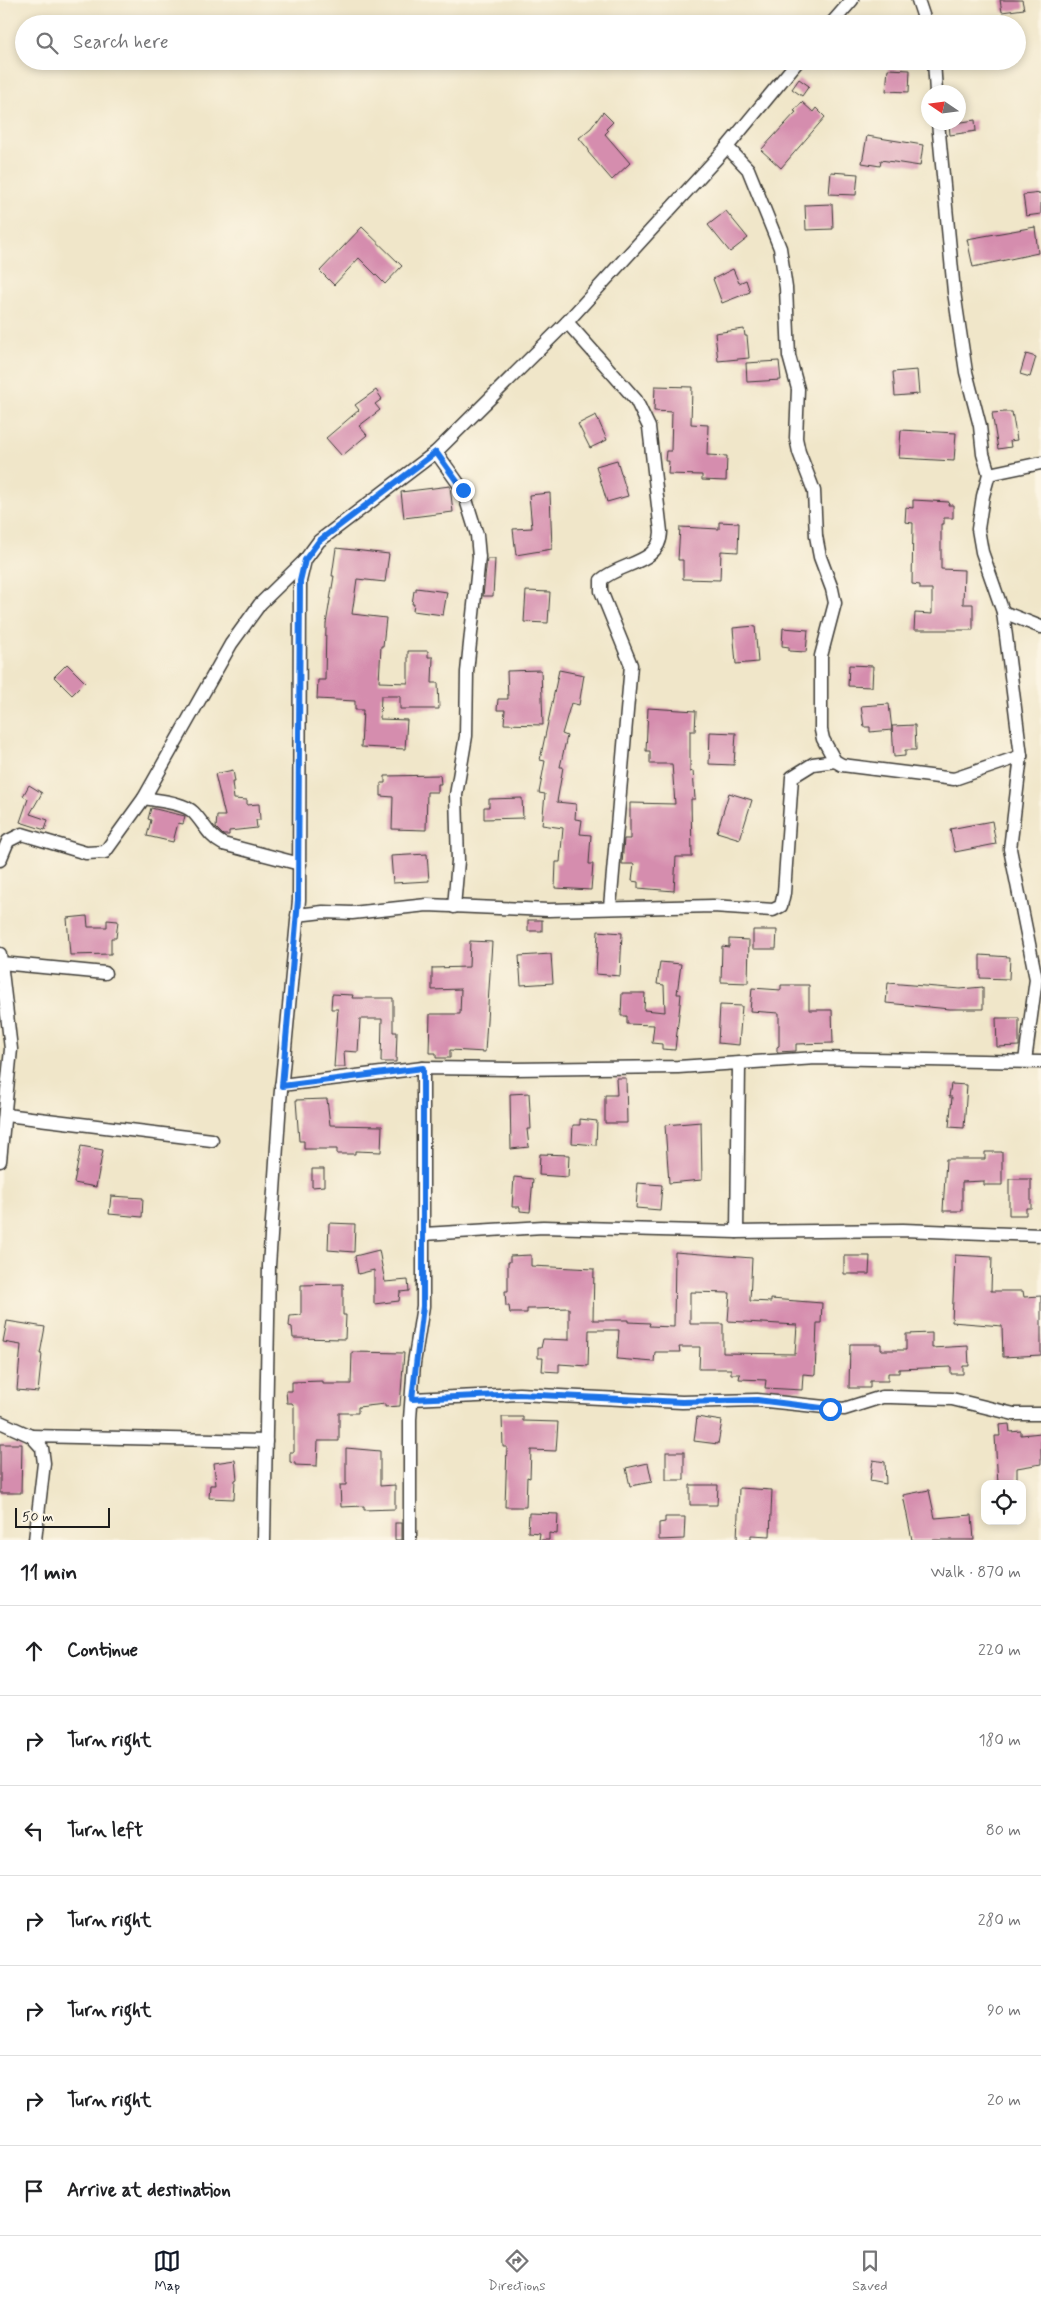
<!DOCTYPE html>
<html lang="en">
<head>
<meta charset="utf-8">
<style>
  :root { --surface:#fff; --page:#f2f2f2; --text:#202124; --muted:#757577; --line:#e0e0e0; --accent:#111827 }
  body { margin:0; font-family:Mynerve,sans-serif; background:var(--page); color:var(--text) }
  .controls { position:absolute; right:15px; bottom:15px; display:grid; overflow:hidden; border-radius:10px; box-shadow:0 2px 8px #0003 }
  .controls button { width:45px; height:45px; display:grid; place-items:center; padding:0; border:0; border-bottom:1px solid var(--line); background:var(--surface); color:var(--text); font:25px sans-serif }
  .compass { position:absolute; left:921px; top:85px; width:45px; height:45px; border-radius:50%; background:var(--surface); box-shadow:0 2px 8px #0003; rotate:283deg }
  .scale { position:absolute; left:15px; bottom:12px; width:95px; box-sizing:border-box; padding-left:5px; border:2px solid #1c1c1c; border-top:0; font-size:14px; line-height:18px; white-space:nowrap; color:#1c1c1c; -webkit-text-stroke:4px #fcf5e5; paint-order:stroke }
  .stop { position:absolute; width:15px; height:15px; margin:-11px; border:4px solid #1a73e8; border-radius:50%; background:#fff }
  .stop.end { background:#1a73e8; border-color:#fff; box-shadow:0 1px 5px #0008 }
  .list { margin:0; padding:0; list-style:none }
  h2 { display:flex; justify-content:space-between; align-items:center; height:65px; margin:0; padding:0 20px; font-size:21px }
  h2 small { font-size:16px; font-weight:400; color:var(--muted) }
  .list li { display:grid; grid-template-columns:32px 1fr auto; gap:15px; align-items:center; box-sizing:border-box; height:90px; padding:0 20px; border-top:1px solid var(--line) }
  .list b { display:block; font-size:19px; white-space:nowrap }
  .list em { font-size:16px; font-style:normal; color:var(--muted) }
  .icon { flex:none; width:28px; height:28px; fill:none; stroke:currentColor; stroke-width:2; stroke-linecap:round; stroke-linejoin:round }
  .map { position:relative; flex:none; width:1041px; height:1540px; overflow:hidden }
  .search { position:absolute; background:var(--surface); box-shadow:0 2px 8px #0003; left:15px; right:15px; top:15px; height:55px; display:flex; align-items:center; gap:12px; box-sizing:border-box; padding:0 18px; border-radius:28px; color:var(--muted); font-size:19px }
  .sheet { height:695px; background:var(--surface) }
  nav { display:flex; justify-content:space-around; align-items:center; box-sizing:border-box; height:70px; border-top:1px solid var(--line); background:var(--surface); font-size:14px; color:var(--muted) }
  nav a { display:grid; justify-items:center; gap:2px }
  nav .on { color:var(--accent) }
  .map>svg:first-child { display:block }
</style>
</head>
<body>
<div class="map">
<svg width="1041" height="1540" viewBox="0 0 1041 1540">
  <rect width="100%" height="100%" fill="#fcf5e5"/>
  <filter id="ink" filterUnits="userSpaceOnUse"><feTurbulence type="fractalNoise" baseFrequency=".02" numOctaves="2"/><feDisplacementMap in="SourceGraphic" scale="10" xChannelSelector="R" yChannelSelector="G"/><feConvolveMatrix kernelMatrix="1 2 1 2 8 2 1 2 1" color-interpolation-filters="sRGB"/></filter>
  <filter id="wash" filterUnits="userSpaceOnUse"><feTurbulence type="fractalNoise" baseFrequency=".0096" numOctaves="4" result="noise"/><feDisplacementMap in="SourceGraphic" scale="20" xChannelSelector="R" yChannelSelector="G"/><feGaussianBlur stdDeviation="1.12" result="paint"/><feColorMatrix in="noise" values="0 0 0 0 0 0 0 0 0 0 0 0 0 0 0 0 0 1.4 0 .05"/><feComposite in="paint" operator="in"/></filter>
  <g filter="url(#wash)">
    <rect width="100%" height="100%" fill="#f0e6c9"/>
    <g id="blocks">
      <g fill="#d58dae" fill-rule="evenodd">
        <polygon points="1000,0 1022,0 1024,9 1002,12"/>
        <polygon points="888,69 910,70 909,92 886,91"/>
        <polygon points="799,79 809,86 802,96 792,89"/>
        <polygon points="802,102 813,112 816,108 825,117 781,168 761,150 796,112 794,111"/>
        <polygon points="603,112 613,122 606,129 608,131 605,134 630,163 612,180 588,152 589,150 579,138 591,128"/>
        <polygon points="975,120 976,131 950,135 949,124"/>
        <polygon points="867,136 923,145 920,166 881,160 880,166 862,163"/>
        <polygon points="831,172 858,174 856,195 829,194"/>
        <polygon points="1041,193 1041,214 1026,216 1023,195"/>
        <polygon points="832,204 833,229 806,230 805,205"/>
        <polygon points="726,211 748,238 730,252 708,225"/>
        <polygon points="362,227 402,266 385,284 359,258 334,285 320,271"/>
        <polygon points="1035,227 1038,253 973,267 967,239"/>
        <polygon points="733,269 739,283 746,280 750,292 722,303 713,279"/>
        <polygon points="744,329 745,336 747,336 749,358 718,361 715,333"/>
        <polygon points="1026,354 1036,357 1030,377 1020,374"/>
        <polygon points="779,361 781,380 747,382 746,363"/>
        <polygon points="917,370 919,394 895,396 893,372"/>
        <polygon points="655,386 692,387 691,424 708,425 707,455 727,456 726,481 702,480 702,475 668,474 669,461 665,461 666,451 671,451 672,412 654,411"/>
        <polygon points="376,390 382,399 375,404 380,410 359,426 367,435 342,456 326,438 359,410 355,405"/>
        <polygon points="1005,412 1012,412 1017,440 1010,441 1011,447 998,449 992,413"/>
        <polygon points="596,415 607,440 590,448 578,424"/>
        <polygon points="901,430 956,433 954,461 899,458"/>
        <polygon points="617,460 628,496 607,502 596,466"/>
        <polygon points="450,486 453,512 404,518 401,492"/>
        <polygon points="550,493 552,549 516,555 513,529 532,528 529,495"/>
        <polygon points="913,500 949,502 948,505 953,505 953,518 944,518 944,524 941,524 941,569 964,570 963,604 973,604 973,630 914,630 915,613 932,614 932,589 920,589 920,585 912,584 913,523 905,522 906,507 913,508"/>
        <polygon points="719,522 739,523 738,552 721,551 720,580 683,579 683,560 678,560 680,527 719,529"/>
        <polygon points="336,548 389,554 385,582 357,579 352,614 386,618 383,646 381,646 379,682 408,683 408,651 428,651 428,657 433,657 432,683 438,683 439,709 400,709 400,696 381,696 380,719 407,720 405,749 361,747 363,710 355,710 355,701 317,699 318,680 325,680 326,624 334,576 332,576"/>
        <polygon points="487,559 495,559 493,596 483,596"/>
        <polygon points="416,588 447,592 443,615 413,611 414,604 412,604 414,591 416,591"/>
        <polygon points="526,591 550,592 548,623 524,622"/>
        <polygon points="755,626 758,662 736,664 733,628"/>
        <polygon points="783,628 808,630 806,652 789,651 789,647 782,646"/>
        <polygon points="67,664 85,682 72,695 54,677"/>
        <polygon points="849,665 873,666 872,687 848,686"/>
        <polygon points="541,670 543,725 504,724 505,710 497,710 498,699 508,699 507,671"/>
        <polygon points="559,670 584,675 579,705 571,703 562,734 567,736 560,767 563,767 557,802 576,804 575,819 582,820 580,834 591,835 589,864 593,864 591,890 555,888 556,862 560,862 563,828 542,825 545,794 539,793 545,761 540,760"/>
        <polygon points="889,704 892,730 870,732 870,727 864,727 861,706"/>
        <polygon points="648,708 696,711 695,731 690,731 690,772 693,771 695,799 691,799 692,857 676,857 674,891 638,888 638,882 632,881 634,864 622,864 624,839 630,839 630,803 675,804 672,764 650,764 650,751 646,751"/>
        <polygon points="915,725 916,750 905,750 905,756 894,757 892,726"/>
        <polygon points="710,732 736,733 734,765 709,764"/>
        <polygon points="233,770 235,782 232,782 234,799 247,800 247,805 259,804 260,820 256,820 257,828 229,831 229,835 223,835 216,828 217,816 225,816 215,774"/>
        <polygon points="440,775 441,784 438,784 438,792 427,792 426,830 392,829 393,797 381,796 381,783 385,783 385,776"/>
        <polygon points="29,785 42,793 30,814 48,820 45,830 20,822 28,799 23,796"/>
        <polygon points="729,793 752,800 740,839 717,832"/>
        <polygon points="522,798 523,818 484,819 484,807 489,807 489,799"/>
        <polygon points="151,808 185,816 183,824 178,823 173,842 147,836 151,820 148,819"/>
        <polygon points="992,821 996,844 955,852 950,829"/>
        <polygon points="427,854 429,881 393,883 391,856"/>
        <polygon points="87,916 88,927 107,927 107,920 118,921 116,938 111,938 111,954 70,955 67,918"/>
        <rect x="528" y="920" width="14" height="11"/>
        <polygon points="753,930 777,930 776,949 753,949"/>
        <polygon points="598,931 622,933 620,976 596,974"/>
        <polygon points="729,939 749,940 748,983 721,982 722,946 729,947"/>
        <polygon points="470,941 492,942 485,1052 450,1050 450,1058 436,1058 436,1053 429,1053 430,1014 460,1014 461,989 432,990 432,968 469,967"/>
        <polygon points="551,954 553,983 521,985 519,956"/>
        <polygon points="980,955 1010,957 1009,979 980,978"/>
        <polygon points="660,962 681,964 677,994 681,994 680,1005 675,1050 662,1049 662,1044 652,1043 654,1025 627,1024 627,1016 621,1016 622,993 645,993 644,1010 665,1012 664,985 657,984"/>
        <polygon points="888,983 960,989 983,987 983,1009 950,1009 886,1003"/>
        <polygon points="781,985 809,985 809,1010 832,1010 833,1043 796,1044 796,1051 777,1052 777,1047 779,1046 779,1013 750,1011 752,988 781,990"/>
        <polygon points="332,994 353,995 352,998 393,998 393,1032 397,1032 396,1062 381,1062 382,1019 360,1019 358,1052 344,1051 345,1067 334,1067 338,1009 331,1009"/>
        <polygon points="720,1005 742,1006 739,1045 718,1043"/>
        <polygon points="996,1018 1019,1018 1019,1046 997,1047"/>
        <polygon points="616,1078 626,1078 627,1123 605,1123 605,1095 617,1095"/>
        <polygon points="951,1084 967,1085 964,1128 949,1127 952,1097 949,1097"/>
        <polygon points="529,1093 531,1129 527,1129 529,1147 511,1149 510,1094"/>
        <polygon points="327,1099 330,1125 382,1126 381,1152 355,1151 355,1154 337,1154 337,1149 304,1149 304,1141 299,1141 296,1100"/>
        <polygon points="580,1119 597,1121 596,1145 572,1143 573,1125 580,1125"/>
        <polygon points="701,1122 702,1180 669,1183 665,1125"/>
        <polygon points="81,1146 103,1150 96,1187 74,1183"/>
        <polygon points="985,1152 1002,1152 1002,1185 984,1185 984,1181 962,1182 962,1211 943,1211 946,1159 985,1159"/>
        <polygon points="540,1154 569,1155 568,1177 539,1175"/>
        <polygon points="312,1169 324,1169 324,1186 312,1187"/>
        <polygon points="514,1177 533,1179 530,1212 520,1211 520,1207 512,1207"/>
        <polygon points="1009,1179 1031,1179 1031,1208 1026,1208 1026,1215 1009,1215"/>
        <polygon points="638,1183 662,1185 660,1210 636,1208"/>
        <polygon points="111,1196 143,1198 142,1217 109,1214"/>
        <polygon points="329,1223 355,1224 354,1252 328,1250"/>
        <polygon points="379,1250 385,1282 408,1280 409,1291 400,1292 399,1301 374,1304 374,1270 358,1274 355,1256"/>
        <path d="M 675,1252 L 752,1258 L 750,1301 L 771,1302 L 771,1299 L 822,1303 L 821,1323 L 817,1323 L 815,1375 L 803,1374 L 802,1390 L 765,1388 L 766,1380 L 739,1379 L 740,1374 L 731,1374 L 731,1369 L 699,1369 L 700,1347 L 679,1347 L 680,1352 L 655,1352 L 654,1362 L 617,1359 L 619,1330 L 589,1330 L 588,1366 L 559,1364 L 559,1372 L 542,1371 L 543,1358 L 538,1358 L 538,1348 L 541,1348 L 543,1339 L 569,1340 L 569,1308 L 532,1309 L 527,1309 L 527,1313 L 510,1313 L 509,1306 L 506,1306 L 505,1291 L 508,1291 L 508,1262 L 510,1262 L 510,1256 L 531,1255 L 531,1266 L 594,1269 L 593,1320 L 628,1320 L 628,1322 L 650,1323 L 649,1326 L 674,1327 ZM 690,1292 L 730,1293 L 728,1321 L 797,1325 L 795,1354 L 723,1353 L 723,1324 L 690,1324 Z"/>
        <polygon points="955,1255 992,1257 991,1291 1023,1291 1024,1297 1041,1296 1041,1355 1003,1357 1002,1326 952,1322"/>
        <polygon points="844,1256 870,1256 869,1274 844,1274"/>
        <polygon points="343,1284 343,1315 346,1315 345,1339 293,1338 292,1327 289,1326 290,1316 301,1315 301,1285"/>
        <polygon points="7,1321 45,1327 40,1354 42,1354 38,1392 17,1390 21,1345 3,1342"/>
        <polygon points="932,1333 932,1348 968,1346 969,1366 963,1366 963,1374 951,1374 951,1367 899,1369 899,1373 888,1373 888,1381 870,1381 870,1388 849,1388 850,1344 881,1344 881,1350 906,1350 906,1334"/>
        <polygon points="352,1352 404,1353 400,1406 385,1407 385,1404 358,1407 358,1413 339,1413 339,1441 318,1441 317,1466 295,1465 295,1463 290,1462 290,1452 294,1452 294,1406 292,1403 287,1403 286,1391 292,1391 292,1382 323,1381 323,1384 351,1384"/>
        <polygon points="502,1417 523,1417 523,1421 558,1422 556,1451 531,1450 530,1478 527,1477 526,1507 505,1507 507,1447 503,1447"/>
        <polygon points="697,1417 722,1421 718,1444 694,1441"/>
        <polygon points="1009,1424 1010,1432 1021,1431 1021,1435 1041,1433 1041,1464 1017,1468 1017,1484 998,1484 995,1436 1000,1436 999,1425"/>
        <polygon points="0,1444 22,1444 21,1493 0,1493"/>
        <polygon points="346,1448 380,1451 380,1486 395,1485 395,1509 364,1510 364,1506 341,1507 340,1485 346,1485"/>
        <rect x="666" y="1452" width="18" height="28"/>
        <polygon points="235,1460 237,1479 235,1480 234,1499 209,1498 210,1485 216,1485 214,1463"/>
        <polygon points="873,1460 885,1462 886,1484 870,1481"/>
        <polygon points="648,1463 652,1482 630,1486 626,1468"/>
        <polygon points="690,1485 718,1485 717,1505 690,1505"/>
        <polygon points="739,1488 772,1490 770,1536 751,1535 751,1540 737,1540"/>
        <polygon points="929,1490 935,1518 972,1515 974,1540 912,1540 903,1495"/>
        <polygon points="529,1513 558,1514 557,1534 549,1533 549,1540 539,1540 540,1533 528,1532"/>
        <polygon points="665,1517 685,1517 684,1539 659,1540 659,1523 665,1522"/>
        <rect x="395" y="1523" width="7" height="17"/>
      </g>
    </g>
  </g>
  <g filter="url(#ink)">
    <use href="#blocks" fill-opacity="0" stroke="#3c3a36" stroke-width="1"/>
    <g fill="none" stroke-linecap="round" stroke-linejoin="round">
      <defs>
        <g id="street">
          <polyline points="918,0 926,24"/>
          <polyline points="831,24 852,0"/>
          <polyline points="934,61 936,92"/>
          <polyline points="938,122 954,292 966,372 980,426 983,454 989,474 983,496 978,529 982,552 1003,612 1021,756 1010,849 1036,979 1025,1061"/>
          <polyline points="727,147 748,169 780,248 786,288 789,356 798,389 796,438 799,452 814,491 816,536 820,557 832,589 835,603 821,656 821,730 823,739 835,761 842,765 954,779 1021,756"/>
          <path d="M 567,322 L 636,400 L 649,427 L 661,532 C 660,564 621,562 601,580 L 601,591 L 631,665 L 610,907"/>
          <polyline points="436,452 463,490 477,535 479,557 467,672 466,736 456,795 458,861 454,907"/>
          <polyline points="989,474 1041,463"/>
          <polyline points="1003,612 1041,627"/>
          <path d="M 144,798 C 158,801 183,802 193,812 C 204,823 208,836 223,844 L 300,864"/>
          <polyline points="0,860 8,841 22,834 86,853 105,852 144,798 231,644 260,604 305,560"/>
          <polyline points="297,915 323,912 352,913 427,905 548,910 713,906 773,910 781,906 784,893 792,777 813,764 835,761"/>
          <polyline points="0,954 11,1049 0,1161"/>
          <polyline points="1,963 105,973"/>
          <polyline points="281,1085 423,1068 512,1069 678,1067 816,1058 1041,1062"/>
          <polyline points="6,1115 212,1140"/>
          <polyline points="737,1232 739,1065"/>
          <polyline points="424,1234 543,1227 737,1232 903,1230 1041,1235"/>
          <polyline points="412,1399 519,1394 682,1402 757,1400 844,1409 882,1397 891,1397 952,1399 1014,1414 1041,1414"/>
          <polyline points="0,1422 31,1436 42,1448 44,1463 35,1540"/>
          <polyline points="31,1436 266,1441"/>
          <polyline points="264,1540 269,1266 280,1101 299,900 300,581 305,560 319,541 436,452 567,322 727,147 798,61"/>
          <polyline points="410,1540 410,1419 414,1363 423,1306 423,1068"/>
        </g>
      </defs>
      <use href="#street" stroke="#3c3a36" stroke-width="15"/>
      <use href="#street" stroke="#fff" stroke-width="12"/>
    </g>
  </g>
  <g fill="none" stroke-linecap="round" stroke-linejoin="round" filter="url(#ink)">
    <polyline stroke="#1a73e8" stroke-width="6" points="463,490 436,452 319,541 305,560 300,581 298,900 282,1086 423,1068 423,1306 412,1399 519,1394 682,1402 757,1400 830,1409"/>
  </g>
</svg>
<div class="controls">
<button><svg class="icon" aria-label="locate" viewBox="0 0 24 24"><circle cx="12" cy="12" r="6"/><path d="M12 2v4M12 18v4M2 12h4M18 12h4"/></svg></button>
</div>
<svg class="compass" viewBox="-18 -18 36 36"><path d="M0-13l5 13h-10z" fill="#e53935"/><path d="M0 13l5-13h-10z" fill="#757577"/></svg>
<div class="scale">50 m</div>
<div class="stop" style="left:830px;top:1409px"></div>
<div class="stop end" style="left:463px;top:490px"></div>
<div class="search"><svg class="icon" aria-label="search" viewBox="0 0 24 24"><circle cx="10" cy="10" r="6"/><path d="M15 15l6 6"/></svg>Search here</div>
</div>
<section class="sheet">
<h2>11 min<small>Walk · 870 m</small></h2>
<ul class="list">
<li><svg class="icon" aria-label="ahead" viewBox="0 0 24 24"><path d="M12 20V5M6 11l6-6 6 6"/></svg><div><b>Continue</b></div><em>220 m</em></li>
<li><svg class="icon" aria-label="right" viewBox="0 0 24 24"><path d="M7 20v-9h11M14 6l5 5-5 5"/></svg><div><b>Turn right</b></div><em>180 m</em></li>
<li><svg class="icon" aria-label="left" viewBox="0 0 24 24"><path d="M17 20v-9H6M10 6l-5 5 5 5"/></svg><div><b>Turn left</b></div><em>80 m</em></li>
<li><svg class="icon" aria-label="right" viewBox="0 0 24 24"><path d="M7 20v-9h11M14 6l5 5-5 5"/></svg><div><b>Turn right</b></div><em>280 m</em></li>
<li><svg class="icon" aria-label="right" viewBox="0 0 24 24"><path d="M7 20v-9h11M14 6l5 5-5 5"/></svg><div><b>Turn right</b></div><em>90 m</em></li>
<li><svg class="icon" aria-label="right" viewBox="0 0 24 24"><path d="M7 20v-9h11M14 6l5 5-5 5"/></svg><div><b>Turn right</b></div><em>20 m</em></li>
<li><svg class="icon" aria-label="arrive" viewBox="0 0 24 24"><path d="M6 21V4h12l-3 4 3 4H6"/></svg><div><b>Arrive at destination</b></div></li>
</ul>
</section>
<nav>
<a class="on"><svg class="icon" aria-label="map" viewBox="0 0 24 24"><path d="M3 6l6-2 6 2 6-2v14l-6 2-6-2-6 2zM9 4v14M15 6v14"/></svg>Map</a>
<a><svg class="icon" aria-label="directions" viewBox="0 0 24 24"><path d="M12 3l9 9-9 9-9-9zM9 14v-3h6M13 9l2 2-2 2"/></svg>Directions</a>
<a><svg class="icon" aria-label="saved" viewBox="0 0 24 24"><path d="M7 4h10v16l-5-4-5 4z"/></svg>Saved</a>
</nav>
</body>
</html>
